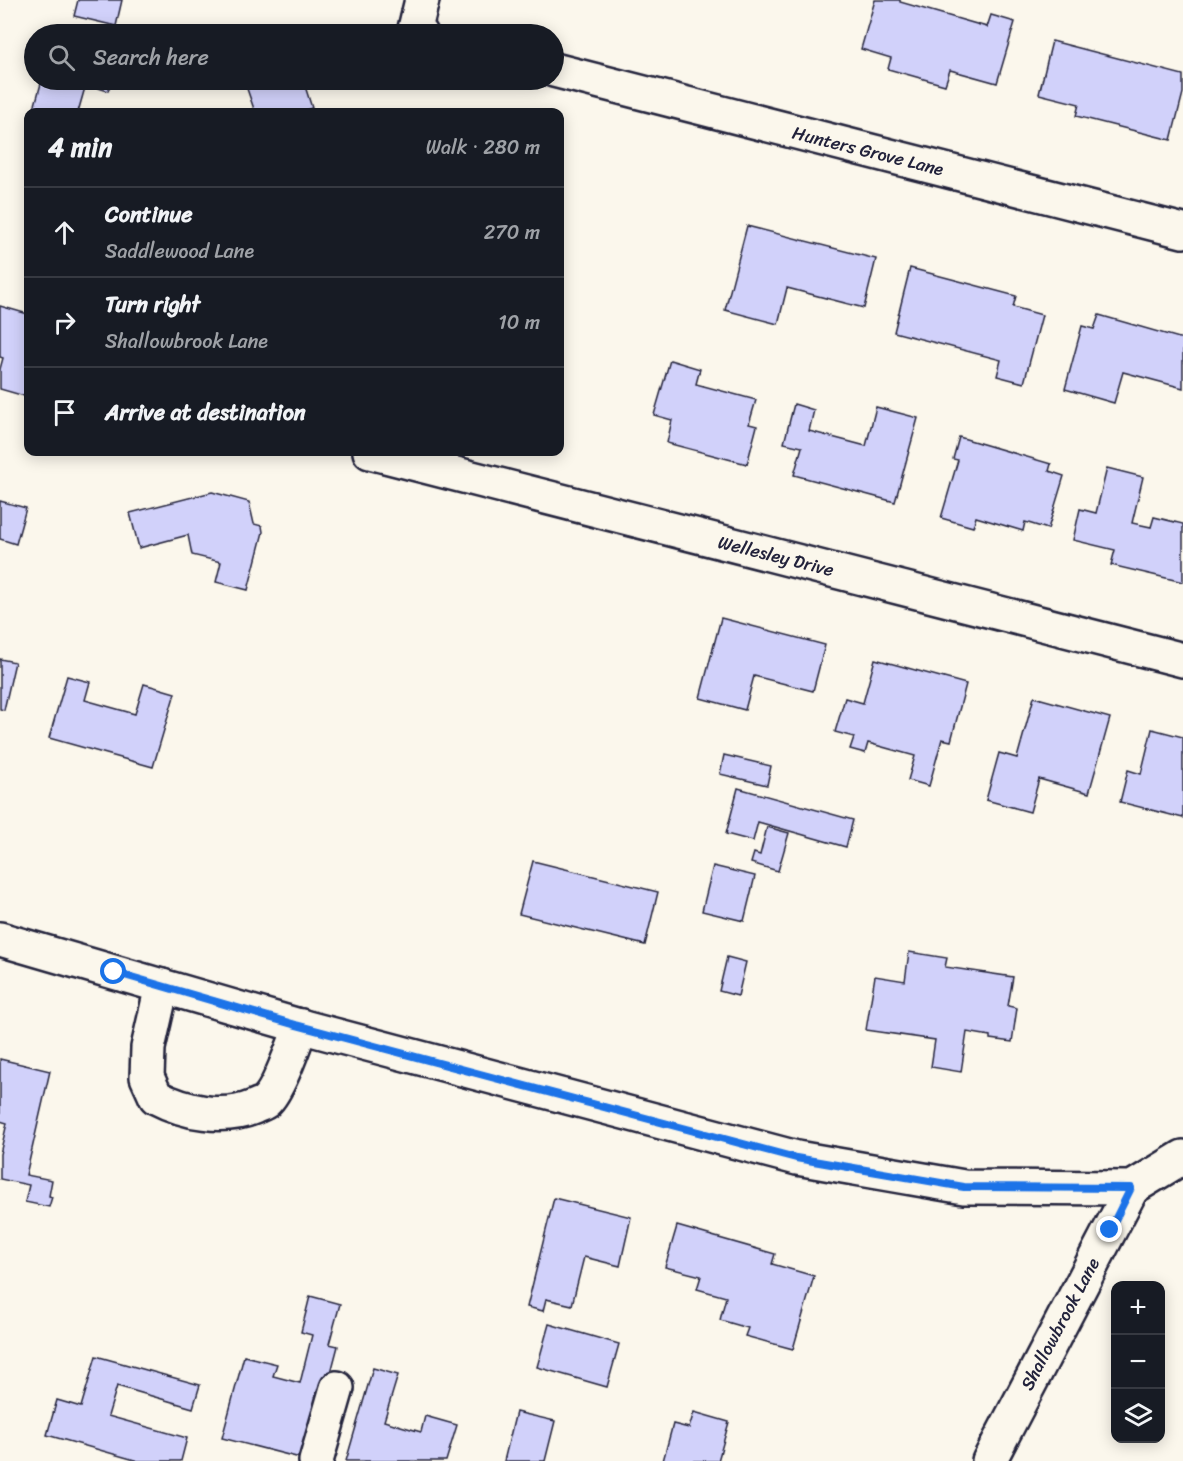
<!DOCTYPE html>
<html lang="en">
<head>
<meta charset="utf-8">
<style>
  :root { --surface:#171b24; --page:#242831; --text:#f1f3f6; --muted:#9ea1a6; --line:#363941 }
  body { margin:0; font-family:Sriracha,sans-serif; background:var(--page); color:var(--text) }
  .controls { position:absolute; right:18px; bottom:18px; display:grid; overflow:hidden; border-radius:12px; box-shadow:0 3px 15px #0003 }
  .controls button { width:54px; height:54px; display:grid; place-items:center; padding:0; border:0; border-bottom:2px solid var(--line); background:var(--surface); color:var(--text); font:30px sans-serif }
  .stop { position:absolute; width:18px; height:18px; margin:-14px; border:4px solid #1a73e8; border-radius:50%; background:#fff }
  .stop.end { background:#1a73e8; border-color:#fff; box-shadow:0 2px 6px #0008 }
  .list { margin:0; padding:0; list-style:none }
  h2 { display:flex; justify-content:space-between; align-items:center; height:78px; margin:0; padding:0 24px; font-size:26px }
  h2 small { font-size:20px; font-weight:400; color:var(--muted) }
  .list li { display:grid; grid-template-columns:39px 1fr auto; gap:18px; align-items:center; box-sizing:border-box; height:90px; padding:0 24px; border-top:2px solid var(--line) }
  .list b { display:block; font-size:22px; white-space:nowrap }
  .list p { margin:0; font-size:20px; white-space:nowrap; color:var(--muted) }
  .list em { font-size:20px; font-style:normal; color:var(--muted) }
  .icon { flex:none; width:33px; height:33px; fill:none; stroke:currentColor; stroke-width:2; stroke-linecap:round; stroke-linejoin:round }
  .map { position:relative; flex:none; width:1183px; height:1461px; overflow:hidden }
  .search { position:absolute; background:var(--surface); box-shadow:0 3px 15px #0003; left:24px; top:24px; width:540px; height:66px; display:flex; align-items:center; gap:15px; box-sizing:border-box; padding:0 21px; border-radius:33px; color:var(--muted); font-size:22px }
  .panel { position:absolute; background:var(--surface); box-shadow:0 3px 15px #0003; left:24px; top:108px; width:540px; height:348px; border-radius:12px }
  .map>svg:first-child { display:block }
</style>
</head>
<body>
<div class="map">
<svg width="1183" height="1461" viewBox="0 0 1183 1461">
  <rect width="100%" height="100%" fill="#fbf7ec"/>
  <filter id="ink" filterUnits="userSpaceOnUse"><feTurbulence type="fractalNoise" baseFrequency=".0167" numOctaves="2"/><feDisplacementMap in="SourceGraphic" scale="12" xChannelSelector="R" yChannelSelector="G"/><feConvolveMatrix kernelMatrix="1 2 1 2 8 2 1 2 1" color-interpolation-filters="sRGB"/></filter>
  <g filter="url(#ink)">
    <g fill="#d1d1fa" stroke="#22223b" stroke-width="1.5">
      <polygon points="78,0 122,0 116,26 74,16"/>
      <polygon points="875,0 900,0 900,2 987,27 991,15 1015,22 997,83 950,70 945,85 888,69 891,58 861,49"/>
      <polygon points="1052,41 1183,75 1183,93 1171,140 1076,116 1079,104 1039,94"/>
      <polygon points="42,80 112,80 108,91 86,84 78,112 33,112"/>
      <polygon points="244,80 303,80 312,108 299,112 255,112"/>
      <polygon points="747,226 876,259 864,308 787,288 778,324 725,310"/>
      <polygon points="910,268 1016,296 1013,307 1042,315 1024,383 997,376 1001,360 894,332"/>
      <polygon points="0,306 28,314 28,397 0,389 0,369 3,358 0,357"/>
      <polygon points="1099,315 1183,339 1183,388 1123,372 1114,403 1065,389 1082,326 1094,329"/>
      <polygon points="670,360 700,369 696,384 756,400 749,424 757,426 747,464 667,443 672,420 654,415"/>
      <polygon points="794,404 814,410 809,431 866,446 876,407 918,418 895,502 794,475 802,447 784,443"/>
      <polygon points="959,437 1051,464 1049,471 1064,476 1048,529 1025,522 1023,531 976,517 973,527 941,518 958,460 953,459"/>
      <polygon points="1107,468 1143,477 1132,523 1151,527 1154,517 1183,524 1183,582 1111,565 1115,550 1073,540 1080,509 1096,513"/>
      <polygon points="212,492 249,502 254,524 262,526 263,532 248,590 216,582 221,562 192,555 188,535 139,548 130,513"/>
      <polygon points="0,501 26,508 16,544 0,539"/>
      <polygon points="721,618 825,645 813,691 754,676 745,710 700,698"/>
      <polygon points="0,659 15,662 4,710 0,709"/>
      <polygon points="875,659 966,684 951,741 942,739 929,786 908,780 915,756 868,743 865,753 850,749 854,737 835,732 845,698 863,703"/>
      <polygon points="67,676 90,682 85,700 135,714 144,684 175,693 153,767 49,738"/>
      <polygon points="1034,697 1110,718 1089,793 1039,779 1030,812 986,800 999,753 1017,758"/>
      <polygon points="1152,729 1183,737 1183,818 1120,802 1128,770 1141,774"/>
      <polygon points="724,755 771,766 767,785 720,774"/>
      <polygon points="738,788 853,820 846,847 758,822 753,841 726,834"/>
      <polygon points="767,827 789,833 778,871 751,863 754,853 760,855"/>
      <polygon points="533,861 658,892 645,945 519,914"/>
      <polygon points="713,866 755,876 744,921 702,911"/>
      <polygon points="909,952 947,958 945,967 1013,977 1008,1006 1017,1008 1012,1042 990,1039 990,1036 967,1032 961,1072 931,1067 935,1040 866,1030 875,976 905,981"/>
      <polygon points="727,957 746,962 738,996 719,991"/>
      <polygon points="0,1059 50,1071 26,1175 52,1180 49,1196 52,1197 49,1207 25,1202 29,1185 0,1179 0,1154 7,1123 0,1121"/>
      <polygon points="554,1198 631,1217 620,1266 584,1257 572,1305 546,1299 543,1311 527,1307"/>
      <polygon points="677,1226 775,1254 772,1264 814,1276 793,1349 745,1336 748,1328 720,1320 726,1297 697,1289 701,1276 665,1267"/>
      <polygon points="310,1296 340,1304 329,1344 338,1346 308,1460 222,1438 244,1356 277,1364 273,1376 300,1383 312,1335 301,1332"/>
      <polygon points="549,1324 619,1344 607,1387 537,1367"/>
      <polygon points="96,1356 200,1385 193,1408 117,1386 108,1416 187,1438 181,1461 138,1461 47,1435 57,1400 81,1407"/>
      <polygon points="373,1368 398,1375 384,1421 421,1432 425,1416 457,1425 446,1461 346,1461"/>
      <polygon points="516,1412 555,1421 545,1461 504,1461"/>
      <polygon points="694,1412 729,1422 718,1461 663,1461 673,1424 689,1428"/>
    </g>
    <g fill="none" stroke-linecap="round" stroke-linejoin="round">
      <defs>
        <g id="minor">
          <polyline points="421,34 414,33 422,0"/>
          <polyline points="554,70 1183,231"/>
          <polyline points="370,452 1183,660"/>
          <polyline points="0,939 296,1025 797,1158 964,1187 1132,1188 1183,1157"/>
          <path d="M 162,986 L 148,1048 L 147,1077 L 156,1097 C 185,1112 223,1120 254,1107 C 257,1105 263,1104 266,1101 C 278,1091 295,1042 301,1026"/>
          <polyline points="316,1461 337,1388"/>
          <polyline points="989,1461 1132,1188"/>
        </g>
      </defs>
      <use href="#minor" stroke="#22223b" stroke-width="38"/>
      <use href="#minor" stroke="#fbf7ec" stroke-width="33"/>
    </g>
  </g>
  <g fill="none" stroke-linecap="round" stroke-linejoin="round" filter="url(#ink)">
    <polyline stroke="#1a73e8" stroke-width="8" points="114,972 296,1025 796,1158 964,1187 1131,1188 1110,1230"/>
  </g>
  <g text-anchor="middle" stroke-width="4.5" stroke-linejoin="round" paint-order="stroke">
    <g font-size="18" fill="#22223b" stroke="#fbf7ec">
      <text transform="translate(868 151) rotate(14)" y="6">Hunters Grove Lane</text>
      <text transform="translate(776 556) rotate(14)" y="6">Wellesley Drive</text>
      <text transform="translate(1060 1324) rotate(-62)" y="6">Shallowbrook Lane</text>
    </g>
  </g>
</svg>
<div class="controls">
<button>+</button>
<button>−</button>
<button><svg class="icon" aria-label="layers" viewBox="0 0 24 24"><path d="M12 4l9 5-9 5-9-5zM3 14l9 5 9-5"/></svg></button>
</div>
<div class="stop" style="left:114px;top:972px"></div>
<div class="stop end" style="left:1110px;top:1230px"></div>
<div class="search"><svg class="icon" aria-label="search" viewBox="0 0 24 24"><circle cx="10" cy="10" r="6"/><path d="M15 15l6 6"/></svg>Search here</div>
<section class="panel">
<h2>4 min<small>Walk · 280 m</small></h2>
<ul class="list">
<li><svg class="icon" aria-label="ahead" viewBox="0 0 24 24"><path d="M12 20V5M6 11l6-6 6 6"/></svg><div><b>Continue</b><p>Saddlewood Lane</p></div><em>270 m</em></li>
<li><svg class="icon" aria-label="right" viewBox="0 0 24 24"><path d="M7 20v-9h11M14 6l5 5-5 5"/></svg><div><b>Turn right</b><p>Shallowbrook Lane</p></div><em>10 m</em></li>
<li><svg class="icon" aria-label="arrive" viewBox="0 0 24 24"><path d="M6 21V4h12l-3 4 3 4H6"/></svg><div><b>Arrive at destination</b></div></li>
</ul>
</section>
</div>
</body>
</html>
